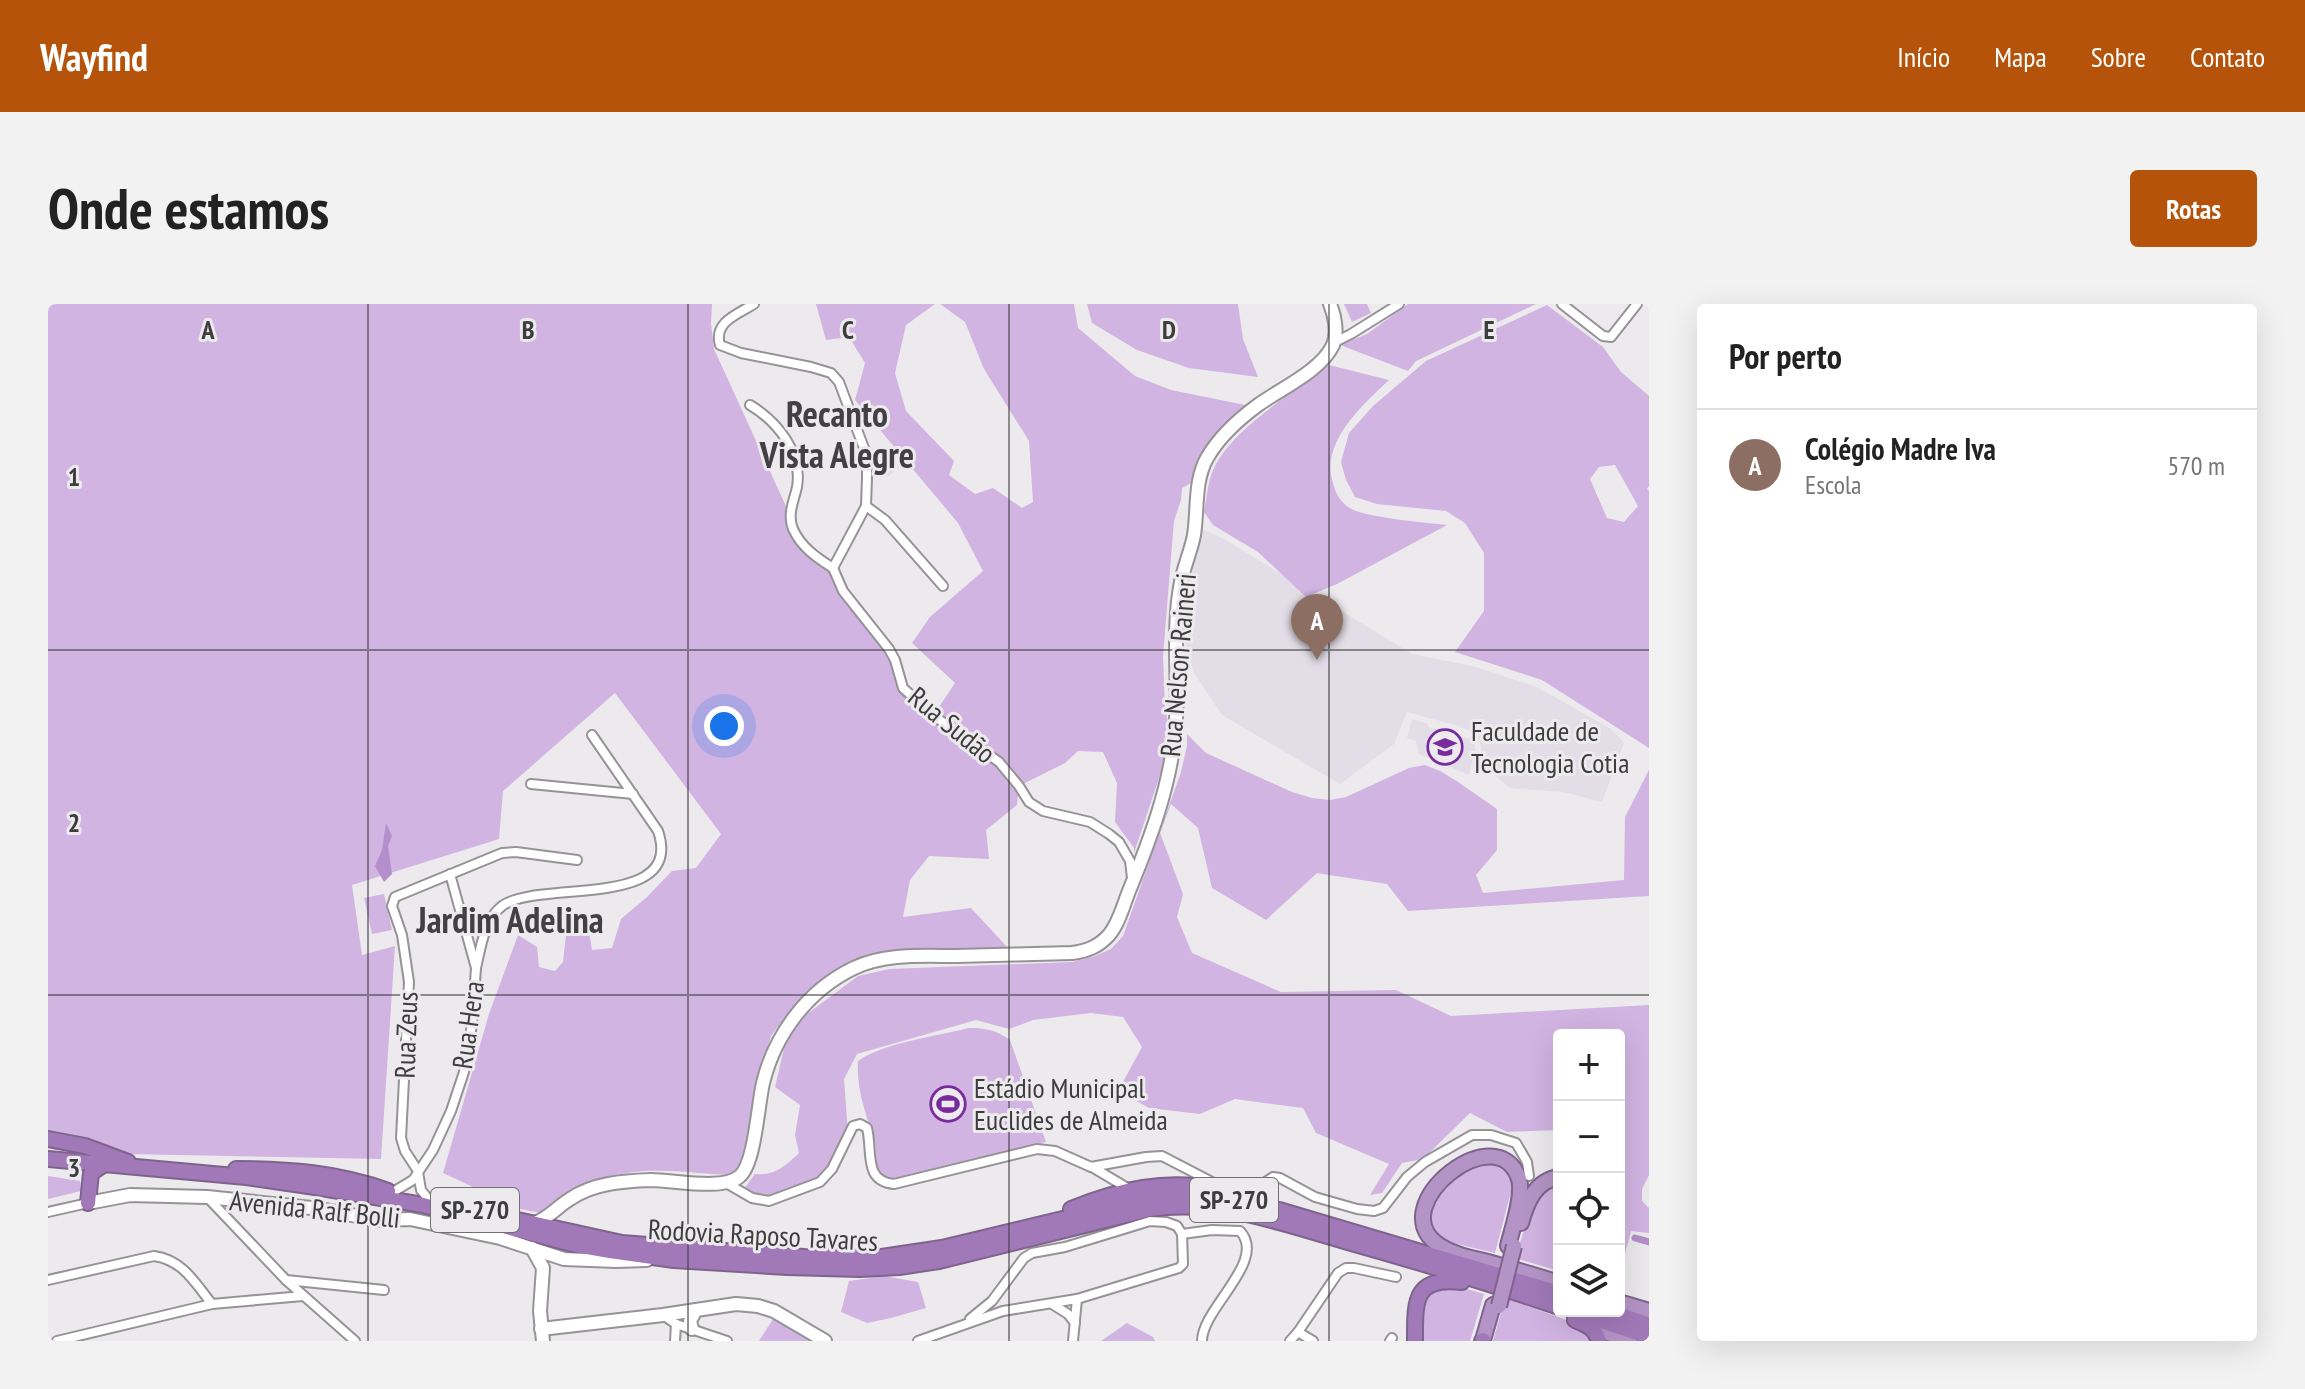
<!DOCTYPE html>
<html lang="pt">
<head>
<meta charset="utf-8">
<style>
  :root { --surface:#fff; --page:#f2f2f2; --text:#222; --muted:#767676; --line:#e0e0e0; --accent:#b45309 }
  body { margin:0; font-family:"PT Sans Narrow",sans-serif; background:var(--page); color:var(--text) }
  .controls { position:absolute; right:24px; bottom:24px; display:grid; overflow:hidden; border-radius:8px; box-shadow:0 8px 32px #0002 }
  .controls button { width:72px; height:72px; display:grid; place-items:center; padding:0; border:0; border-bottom:2px solid var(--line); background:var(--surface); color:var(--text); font:40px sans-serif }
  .you { position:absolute; left:676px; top:422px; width:28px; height:28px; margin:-20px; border:6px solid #fff; border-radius:50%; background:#1a73e8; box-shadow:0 0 0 12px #1a73e833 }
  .badge { display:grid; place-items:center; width:52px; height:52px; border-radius:50%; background:var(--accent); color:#fff; font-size:26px; font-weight:700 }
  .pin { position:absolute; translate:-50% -66px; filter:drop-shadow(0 2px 4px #0008) }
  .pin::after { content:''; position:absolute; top:42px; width:28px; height:24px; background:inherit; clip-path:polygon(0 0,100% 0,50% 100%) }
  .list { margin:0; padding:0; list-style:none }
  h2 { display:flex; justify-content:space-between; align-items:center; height:104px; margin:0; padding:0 32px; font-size:34px }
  h2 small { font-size:26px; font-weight:400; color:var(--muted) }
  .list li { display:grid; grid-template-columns:52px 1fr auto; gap:24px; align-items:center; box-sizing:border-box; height:112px; padding:0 32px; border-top:2px solid var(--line) }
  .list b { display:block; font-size:30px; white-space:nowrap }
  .list p { margin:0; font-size:26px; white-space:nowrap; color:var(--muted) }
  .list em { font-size:26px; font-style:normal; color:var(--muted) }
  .icon { flex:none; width:44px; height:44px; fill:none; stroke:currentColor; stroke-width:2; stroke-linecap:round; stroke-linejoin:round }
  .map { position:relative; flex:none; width:1601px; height:1037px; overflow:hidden; border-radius:8px }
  header { display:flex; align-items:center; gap:48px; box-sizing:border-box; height:112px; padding:0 40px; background:var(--accent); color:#fff }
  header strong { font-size:38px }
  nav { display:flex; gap:44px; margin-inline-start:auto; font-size:28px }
  .intro { display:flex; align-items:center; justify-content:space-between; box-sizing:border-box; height:192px; padding:0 48px }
  h1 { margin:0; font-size:56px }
  .button { padding:20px 36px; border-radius:8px; background:var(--accent); color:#fff; font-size:28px; font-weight:700 }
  main { display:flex; gap:48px; padding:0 48px }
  aside { flex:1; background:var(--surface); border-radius:8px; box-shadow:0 8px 32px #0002 }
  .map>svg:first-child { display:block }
</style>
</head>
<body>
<header>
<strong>Wayfind</strong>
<nav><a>Início</a><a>Mapa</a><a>Sobre</a><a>Contato</a></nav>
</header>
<div class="intro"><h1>Onde estamos</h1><a class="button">Rotas</a></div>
<main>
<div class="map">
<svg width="1601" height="1037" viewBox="0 0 1601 1037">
  <rect width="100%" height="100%" fill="#eceaed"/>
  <g fill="#e2dde6">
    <polygon points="841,142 856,160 839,173 825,155"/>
    <polygon points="1152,224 1176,235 1364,350 1428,363 1489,383 1563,425 1576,439 1554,498 1515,488 1462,484 1437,463 1430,431 1426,429 1427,446 1421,471 1371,450 1368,437 1359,434 1364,415 1380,420 1380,423 1421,435 1425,428 1411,422 1359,408 1346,440 1292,480 1174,411 1146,369 1138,342 1139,296"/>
  </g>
  <g fill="#d1b4e2" fill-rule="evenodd">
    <path d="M 0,0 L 664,0 L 663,19 L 666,45 L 742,211 L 746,226 L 785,264 L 795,287 L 841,345 L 855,384 L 887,409 L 907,379 L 864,339 L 882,313 L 935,267 L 910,219 L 807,96 L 817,59 L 801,33 L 778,36 L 768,0 L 887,0 L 858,21 L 847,69 L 858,107 L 906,157 L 901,171 L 927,190 L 945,184 L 974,204 L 985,198 L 981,137 L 936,65 L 917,18 L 892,0 L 1026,0 L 1030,24 L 1087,72 L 1123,86 L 1207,103 L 1174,132 L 1152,174 L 1134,184 L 1133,196 L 1126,217 L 1115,352 L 1117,404 L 1121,424 L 1115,462 L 1086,549 L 1086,544 L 1067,518 L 1069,479 L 1055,448 L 1030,447 L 1017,459 L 971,482 L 969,501 L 938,526 L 941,555 L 881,552 L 862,576 L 855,613 L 923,604 L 960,644 L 835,651 L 786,669 L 747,700 L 723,732 L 711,771 L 706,830 L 700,850 L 690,866 L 679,871 C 639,869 589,860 551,877 C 532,886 515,899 498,910 L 472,905 L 395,869 L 441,710 L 470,631 L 489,643 L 491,663 L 507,667 L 515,658 L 519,622 L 540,620 L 544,646 L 564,644 L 573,615 L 599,593 L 624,567 L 648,564 L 673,530 L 567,389 L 455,487 L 451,535 L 304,581 L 314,651 L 347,642 L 333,855 L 77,850 L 0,829 Z"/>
    <polygon points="1039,0 1190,0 1195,35 1210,73 1141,64 1089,46 1044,19"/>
    <polygon points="1296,0 1319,0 1323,9 1304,18"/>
    <polygon points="1360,0 1488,0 1368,57 1360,67 1292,41 1319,30"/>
    <path d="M 1499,1 L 1555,43 L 1573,68 L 1601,92 L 1601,182 L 1599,185 L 1601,187 L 1601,444 L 1494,376 L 1407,348 L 1436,307 L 1436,249 L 1417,219 L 1398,207 L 1329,200 L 1307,193 L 1298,176 L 1293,158 L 1301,129 L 1325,102 L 1378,57 ZM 1567,161 L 1590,202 L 1576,218 L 1559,214 L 1542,175 L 1551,163 Z"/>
    <path d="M 1281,61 L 1341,76 C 1314,102 1272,138 1285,179 C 1288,190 1292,198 1302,204 C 1314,213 1380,219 1399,221 L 1289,280 L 1258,293 L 1210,248 L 1165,221 L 1156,208 C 1159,192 1160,174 1168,160 C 1189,122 1246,88 1281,61 Z"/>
    <path d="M 1139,430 L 1158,449 L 1244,488 L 1264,494 L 1282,496 L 1298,493 L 1361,464 L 1377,461 L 1392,467 L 1410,478 L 1449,505 L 1449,546 L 1428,571 L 1435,589 L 1576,576 L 1577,513 L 1601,466 L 1601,592 L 1360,607 L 1339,580 L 1269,569 L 1218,616 L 1164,584 L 1150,524 L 1123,500 L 1112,529 L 1135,590 L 1129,613 L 1144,649 L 1233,688 L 1348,686 L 1403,712 L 1601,701 L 1601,871 L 1594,885 L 1594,897 L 1601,904 L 1601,929 L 1583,927 L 1576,954 L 1571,955 L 1571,731 L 1511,731 L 1511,826 L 1459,828 L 1422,809 L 1375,855 L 1354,859 L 1334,889 L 1322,891 L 1341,860 L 1268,829 L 1255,804 L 1187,795 L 1152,810 L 1101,804 L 1070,787 L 1094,743 L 1075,713 L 1043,709 L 985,716 L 961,725 L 928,716 L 809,750 L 796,775 L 800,829 L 795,842 L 771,877 L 720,896 L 703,893 L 695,886 L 707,870 C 727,872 737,862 751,849 L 747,831 L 752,801 L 727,783 L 737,740 L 755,713 L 810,672 L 841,665 L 1024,658 L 1047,652 L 1063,645 L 1075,632 L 1133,468 L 1139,442 Z"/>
    <polygon points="336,590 344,626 324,630 316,594"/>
    <path d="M 921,724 C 938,724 948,726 962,736 L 998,838 L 845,877 C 843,876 835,873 834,871 C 827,865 829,849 827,840 C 819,812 808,787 810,757 C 834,739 890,732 921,724 Z"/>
    <path d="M 1445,856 C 1457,864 1463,869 1464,884 L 1447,949 L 1392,936 L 1383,926 L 1383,893 L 1421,860 Z"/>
    <polygon points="0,872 32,877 33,887 0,895"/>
    <polygon points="1511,875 1511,967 1467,954 1489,886"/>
    <polygon points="836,972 870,978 878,1004 843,1014 819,1019 793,1008 801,977"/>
    <polygon points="1384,982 1413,983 1436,990 1422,1037 1370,1037 1372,996"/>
    <polygon points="1457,994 1541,1024 1547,1037 1445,1037"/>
    <polygon points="725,1015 768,1037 711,1037"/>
    <polygon points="1079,1019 1105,1033 1107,1037 1053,1037"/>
  </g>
  <polygon fill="#b48fcb" points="338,519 344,532 340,542 344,570 336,578 327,562 334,546"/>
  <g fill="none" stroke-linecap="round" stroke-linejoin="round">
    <polyline stroke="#b48fcb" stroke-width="7" points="1587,934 1601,938"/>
    <defs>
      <g id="minor">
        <path d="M 706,0 C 690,10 665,18 672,41 L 693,49 L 763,63 L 783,69 L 791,78 L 819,152 L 819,174 L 818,202 L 785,264"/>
        <polyline points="1514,0 1555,32 1563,33 1589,0"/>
        <polyline points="1287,38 1303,30 1351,0"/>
        <path d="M 702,101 C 729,117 755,149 749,183 C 746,197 739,210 745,225 C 753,243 769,254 785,264"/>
        <polyline points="818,202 837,216 895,282"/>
        <polyline points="785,264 795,287 841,345 847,356 855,384 886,412 951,458 971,482 981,498 995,507 1042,518 1061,530 1071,538 1082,557 1084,574"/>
        <polyline points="483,480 585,490"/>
        <path d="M 428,664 C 433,643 436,616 454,602 C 490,575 637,607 610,527 L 544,431"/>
        <polyline points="1044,863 1081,885"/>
        <polyline points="370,867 357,847 353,834 361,678 354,631 344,602 347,593 454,549 468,548 529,556"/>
        <polyline points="370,868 373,886 381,896"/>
        <path d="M 680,880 L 704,894 L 721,897 L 772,878 L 784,865 L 805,822 L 812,820 L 819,824 C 825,848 815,877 846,880 L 989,845 L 1007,847 L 1043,863 L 1098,853 L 1114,852 L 1166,879 L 1197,887 L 1207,885 L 1225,873 L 1232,874 L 1267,893 L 1309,905 L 1326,907 L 1335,904 L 1359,873 L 1377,858 L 1424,831 L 1443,831 L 1468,839 L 1479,858 L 1481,872"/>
        <polyline points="345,888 365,876 385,846 403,807 416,768 424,720 428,664 402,570"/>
        <polyline points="160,894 238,976 307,1037"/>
        <polyline points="0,908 40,899"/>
        <path d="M 1134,930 L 1164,926 L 1192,927 C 1220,957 1154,1004 1154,1037"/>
        <path d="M 0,976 L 106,952 C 135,956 147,979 164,1000"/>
        <polyline points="238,976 336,986"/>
        <polyline points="1004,1000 1020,1010 1027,1019"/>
        <polyline points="615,1011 628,1020 679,1037"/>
        <polyline points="922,1015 944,997 976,954 984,949 1017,943 1102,917 1118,918 1129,922 1134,930"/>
        <polyline points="1250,1028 1290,969 1298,964 1306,964 1348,973"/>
        <polyline points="9,1037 164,1000 255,992"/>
        <polyline points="627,1037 628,1020"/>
        <polyline points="870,1037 955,1007 1029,995 1131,964 1135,960 1134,930"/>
        <polyline points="1025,1037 1029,995"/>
        <polyline points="1242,1037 1250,1028 1265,1037"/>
        <polyline points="1342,1037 1344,1034"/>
      </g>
      <g id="secondary">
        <polyline points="40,899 82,891 159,893 273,905 329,916 362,915 452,934 516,955 568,957 599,956"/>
        <path d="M 487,919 C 502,913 509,903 522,895 C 545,879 576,877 603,876 C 626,876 676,887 692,872 C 707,859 710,800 715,779 C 727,730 760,686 806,664 C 837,649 875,652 908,652 C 947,651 985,650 1024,649 C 1039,647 1050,643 1061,631 C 1071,619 1075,602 1081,587 C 1102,536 1121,485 1127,430 C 1132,380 1123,328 1133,278 C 1136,262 1143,247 1146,231 C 1150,206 1146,177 1159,154 C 1171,133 1191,115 1210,101 C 1232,85 1273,67 1285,41 C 1290,29 1287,12 1282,0"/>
        <polyline points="484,944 495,964 492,1007 495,1037"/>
        <polyline points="493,1025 615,1011 688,1000 710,1002 726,1007 777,1037"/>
        <polyline points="644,1025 642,1017 648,1006"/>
      </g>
      <g id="trunk">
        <path d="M 1473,919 C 1479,898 1487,877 1511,873"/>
        <path d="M 1460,942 C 1464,925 1476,891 1471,875 C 1450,811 1337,900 1388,939 C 1402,950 1423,954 1440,958 C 1464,965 1487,971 1511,979"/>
        <polyline points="1571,998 1601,1007"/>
        <polyline points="1541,1022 1582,1037"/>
        <polyline points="1435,1036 1445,1001"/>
      </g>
      <g id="motorway">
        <polyline points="0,835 37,842 80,858"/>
        <path d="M 0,855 L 198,873 L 267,883 L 375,901 L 528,941 L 562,947 L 626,956 L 739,963 L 812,965 L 851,963 L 891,957 L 1102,905 C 1169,894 1236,920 1300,938 C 1371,958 1441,979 1511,1003"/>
        <path d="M 188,865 C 240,865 291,869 340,887"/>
        <polyline points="40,899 43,869 55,861"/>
        <path d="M 1023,905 C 1070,886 1119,874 1170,886"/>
        <polyline points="447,911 574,939 756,953 827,954 894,944 1094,896 1145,891 1178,894 1231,906 1511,989"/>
        <polyline points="1524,1007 1601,1033"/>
        <polyline points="1562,1007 1601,1021"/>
        <path d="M 1527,1016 C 1539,1021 1547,1024 1551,1037"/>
        <path d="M 1367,1037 C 1367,998 1365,972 1414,978"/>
        <polyline points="1434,1037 1435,1036"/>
      </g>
    </defs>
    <use href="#minor" stroke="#959396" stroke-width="12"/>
    <use href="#secondary" stroke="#959396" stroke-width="16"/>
    <use href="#trunk" stroke="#7e648d" stroke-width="18"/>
    <use href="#motorway" stroke="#7e648d" stroke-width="18"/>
    <use href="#minor" stroke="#fff" stroke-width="8"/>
    <use href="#secondary" stroke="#fff" stroke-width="12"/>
    <use href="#trunk" stroke="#b494c6" stroke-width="14"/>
    <use href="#motorway" stroke="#a179b8" stroke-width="14"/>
    <defs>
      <polyline id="trunk-bridge" points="1451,1002 1466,942"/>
    </defs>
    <use href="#trunk-bridge" stroke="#7e648d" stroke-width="18" stroke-linecap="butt"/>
    <use href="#trunk-bridge" stroke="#b494c6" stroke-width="14"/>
  </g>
  <path fill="none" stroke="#3d3d3e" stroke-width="2" stroke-opacity="0.55" d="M 320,0 L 320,1037M 640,0 L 640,1037M 961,0 L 961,1037M 1281,0 L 1281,1037M 0,346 L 1601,346M 0,691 L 1601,691"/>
  <defs>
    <symbol id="university-ring" viewBox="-11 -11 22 22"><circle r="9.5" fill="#eceaed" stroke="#782b9c" stroke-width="1.5"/><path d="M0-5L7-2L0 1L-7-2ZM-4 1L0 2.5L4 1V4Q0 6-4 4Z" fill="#782b9c"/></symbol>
    <symbol id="stadium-ring" viewBox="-11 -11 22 22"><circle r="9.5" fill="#eceaed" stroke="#782b9c" stroke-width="1.5"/><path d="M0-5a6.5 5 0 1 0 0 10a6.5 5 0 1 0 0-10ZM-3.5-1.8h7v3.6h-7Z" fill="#782b9c"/></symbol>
  </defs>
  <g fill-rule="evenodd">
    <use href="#university-ring" x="1377" y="423" width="40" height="40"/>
    <use href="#stadium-ring" x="880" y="780" width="40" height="40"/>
  </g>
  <g text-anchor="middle" stroke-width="6" stroke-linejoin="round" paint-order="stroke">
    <g fill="#eceaed" stroke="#727172" stroke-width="2">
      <rect x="1142" y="874" width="88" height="44" rx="6"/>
      <rect x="383" y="884" width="88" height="44" rx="6"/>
    </g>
    <g font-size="26" font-weight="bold" fill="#3d3d3e">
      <text x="1186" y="905">SP-270</text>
      <text x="427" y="915">SP-270</text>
    </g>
    <g font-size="28" fill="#3d3d3e" stroke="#eceaed">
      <text transform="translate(1130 361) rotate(-85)" y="10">Rua Nelson Raineri</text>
      <text transform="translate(904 421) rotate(39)" y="10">Rua Sudão</text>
      <text transform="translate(420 721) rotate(-82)" y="10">Rua Hera</text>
      <text transform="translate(358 731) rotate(-88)" y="10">Rua Zeus</text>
      <text transform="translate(267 905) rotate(6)" y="10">Avenida Ralf Bolli</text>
      <text transform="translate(715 931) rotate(3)" y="10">Rodovia Raposo Tavares</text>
    </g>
    <g font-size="28" fill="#3d3d3e" stroke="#eceaed" text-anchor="start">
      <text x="1423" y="437">Faculdade de<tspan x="1423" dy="32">Tecnologia Cotia</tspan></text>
      <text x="926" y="794">Estádio Municipal<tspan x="926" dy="32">Euclides de Almeida</tspan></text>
    </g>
    <g font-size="36" font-weight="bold" fill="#424043" stroke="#eceaed">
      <text x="789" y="123">Recanto<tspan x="789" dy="41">Vista Alegre</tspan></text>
      <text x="462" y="629">Jardim Adelina</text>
    </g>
  </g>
  <g font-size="26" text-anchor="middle" font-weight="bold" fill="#3d3d3e" stroke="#eceaed" stroke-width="6" stroke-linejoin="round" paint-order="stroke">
    <text x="160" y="35">A</text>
    <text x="480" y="35">B</text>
    <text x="800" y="35">C</text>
    <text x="1121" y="35">D</text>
    <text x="1441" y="35">E</text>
    <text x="26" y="182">1</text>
    <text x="26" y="528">2</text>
    <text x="26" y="873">3</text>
  </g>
</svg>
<div class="controls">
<button>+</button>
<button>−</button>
<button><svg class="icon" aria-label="locate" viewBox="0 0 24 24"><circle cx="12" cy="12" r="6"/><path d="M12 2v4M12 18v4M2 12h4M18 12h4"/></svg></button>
<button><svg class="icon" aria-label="layers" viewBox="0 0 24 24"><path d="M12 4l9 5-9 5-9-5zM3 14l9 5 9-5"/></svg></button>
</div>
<div class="you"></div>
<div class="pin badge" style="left:1269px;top:356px;background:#8d6e63">A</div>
</div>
<aside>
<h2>Por perto<small></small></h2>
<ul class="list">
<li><span class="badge" style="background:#8d6e63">A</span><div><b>Colégio Madre Iva</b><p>Escola</p></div><em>570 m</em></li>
</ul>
</aside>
</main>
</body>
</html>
